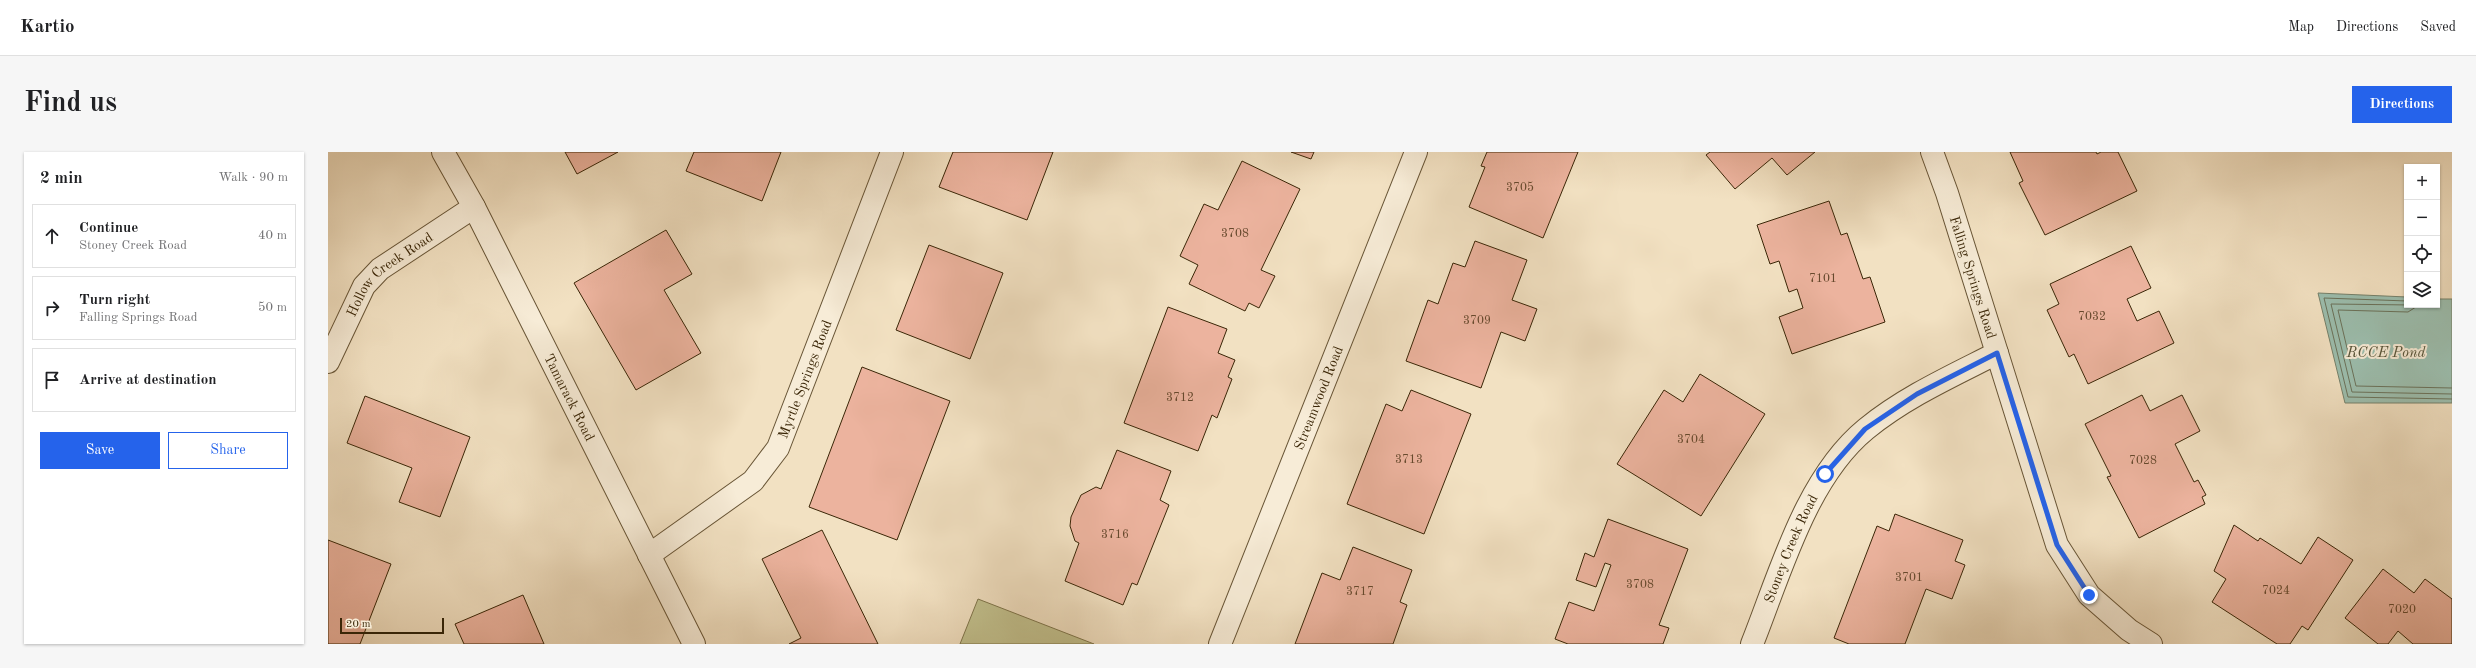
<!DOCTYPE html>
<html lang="en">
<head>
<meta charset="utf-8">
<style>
  :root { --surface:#fff; --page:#f6f6f6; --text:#202124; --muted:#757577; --line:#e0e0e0; --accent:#2563eb }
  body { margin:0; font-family:"Old Standard TT",serif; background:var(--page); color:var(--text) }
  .controls { position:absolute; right:12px; top:12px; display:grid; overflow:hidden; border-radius:0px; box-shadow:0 1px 3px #0004 }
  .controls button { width:36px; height:36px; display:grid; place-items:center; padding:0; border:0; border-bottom:1px solid var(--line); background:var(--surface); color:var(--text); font:20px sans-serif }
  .scale { position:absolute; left:12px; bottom:10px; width:104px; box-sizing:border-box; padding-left:4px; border:2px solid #3a2607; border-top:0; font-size:11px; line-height:14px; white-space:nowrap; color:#3a2607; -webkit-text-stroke:3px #f7ecd7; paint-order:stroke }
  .stop { position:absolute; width:12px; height:12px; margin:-9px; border:3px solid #2563eb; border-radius:50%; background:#fff }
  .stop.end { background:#2563eb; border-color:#fff; box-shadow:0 1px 4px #0008 }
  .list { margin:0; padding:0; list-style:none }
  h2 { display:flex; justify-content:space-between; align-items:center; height:52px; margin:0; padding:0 16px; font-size:17px }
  h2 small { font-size:13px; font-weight:400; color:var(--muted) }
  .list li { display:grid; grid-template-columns:26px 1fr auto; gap:12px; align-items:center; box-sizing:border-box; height:64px; margin:0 8px 8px; padding:0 8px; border:1px solid var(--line); border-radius:0px }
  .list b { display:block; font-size:15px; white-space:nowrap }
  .list p { margin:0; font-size:13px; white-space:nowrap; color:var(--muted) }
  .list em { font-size:13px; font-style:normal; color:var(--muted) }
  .actions { display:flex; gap:8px; padding:12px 16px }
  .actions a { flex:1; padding:9px 0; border:1px solid var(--accent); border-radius:0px; text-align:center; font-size:14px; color:var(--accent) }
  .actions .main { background:var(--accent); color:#fff }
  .icon { flex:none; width:22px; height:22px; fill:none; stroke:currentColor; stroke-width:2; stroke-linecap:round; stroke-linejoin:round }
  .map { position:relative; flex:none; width:2124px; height:492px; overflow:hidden; border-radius:0px }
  header { display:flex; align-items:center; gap:24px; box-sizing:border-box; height:56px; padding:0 20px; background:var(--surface); border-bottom:1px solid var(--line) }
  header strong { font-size:19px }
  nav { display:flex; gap:22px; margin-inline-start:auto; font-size:14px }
  .intro { display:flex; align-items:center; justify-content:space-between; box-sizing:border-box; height:96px; padding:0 24px }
  h1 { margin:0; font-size:28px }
  .button { padding:10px 18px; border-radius:0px; background:var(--accent); color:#fff; font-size:14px; font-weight:700 }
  main { display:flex; gap:24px; padding:0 24px }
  aside { flex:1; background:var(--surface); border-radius:0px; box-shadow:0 1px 3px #0004 }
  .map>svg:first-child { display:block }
</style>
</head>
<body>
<header>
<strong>Kartio</strong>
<nav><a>Map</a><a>Directions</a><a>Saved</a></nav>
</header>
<div class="intro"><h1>Find us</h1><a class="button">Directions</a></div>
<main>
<aside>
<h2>2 min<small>Walk · 90 m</small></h2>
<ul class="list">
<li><svg class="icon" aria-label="ahead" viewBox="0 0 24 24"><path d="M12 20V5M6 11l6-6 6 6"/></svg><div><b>Continue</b><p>Stoney Creek Road</p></div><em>40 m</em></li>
<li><svg class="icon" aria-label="right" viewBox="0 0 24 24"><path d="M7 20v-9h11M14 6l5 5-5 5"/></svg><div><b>Turn right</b><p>Falling Springs Road</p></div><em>50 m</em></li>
<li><svg class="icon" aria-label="arrive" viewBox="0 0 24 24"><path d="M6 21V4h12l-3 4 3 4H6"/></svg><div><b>Arrive at destination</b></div></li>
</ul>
<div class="actions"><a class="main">Save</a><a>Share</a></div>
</aside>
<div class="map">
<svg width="2124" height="492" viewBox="0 0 2124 492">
  <rect width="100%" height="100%" fill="#f2e1c2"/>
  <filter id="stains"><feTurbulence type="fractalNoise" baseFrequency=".005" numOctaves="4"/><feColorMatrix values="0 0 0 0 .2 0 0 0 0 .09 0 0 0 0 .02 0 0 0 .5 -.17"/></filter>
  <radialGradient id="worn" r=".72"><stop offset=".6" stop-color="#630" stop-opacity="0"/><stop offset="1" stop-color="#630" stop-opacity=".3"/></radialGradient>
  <polygon fill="#c2c18e" stroke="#7e744a" points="650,447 766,492 632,492"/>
  <polygon fill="#9cbeae" stroke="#75816b" points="1990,141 2079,145 2079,153 2109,153 2109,147 2124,147 2124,251 2017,251"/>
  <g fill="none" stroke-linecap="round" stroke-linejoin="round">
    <g stroke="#6b725a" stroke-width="1">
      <polyline points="2079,149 1996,146 2020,245 2124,247"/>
      <polyline points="2083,153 2003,152 2024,240 2124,242"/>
      <polyline points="2091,153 2080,160 2010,158 2028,234 2124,236"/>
    </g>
  </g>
  <g fill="#ecb39e" stroke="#3a2607">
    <polygon points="237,0 290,0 249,22"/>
    <polygon points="366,0 453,0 434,49 358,19"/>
    <polygon points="625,0 725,0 699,68 611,35"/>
    <polygon points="963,0 986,0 983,7"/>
    <polygon points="1159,0 1250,0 1215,86 1141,55 1157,15 1153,14"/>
    <polygon points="1382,0 1487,0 1459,23 1444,6 1407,37 1378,3"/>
    <polygon points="1682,0 1768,0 1769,2 1773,0 1790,0 1809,39 1717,83 1691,31 1695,29"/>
    <polygon points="914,9 972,37 933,118 947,124 931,156 921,151 917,159 861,132 870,113 852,104 876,52 890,58"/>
    <polygon points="1501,49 1513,83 1519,81 1535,127 1542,125 1557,170 1464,202 1451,165 1475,156 1469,137 1461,140 1451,109 1442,112 1429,73"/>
    <polygon points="338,78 364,122 336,138 373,201 308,238 246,131"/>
    <polygon points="1147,89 1199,108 1184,148 1209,157 1197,189 1173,180 1153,236 1078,209 1100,148 1110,152 1125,111 1137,115"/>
    <polygon points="601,93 675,121 642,207 568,178"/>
    <polygon points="1803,94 1823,136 1799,147 1809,169 1831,159 1846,191 1760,232 1746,202 1741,205 1719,158 1731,152 1722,132"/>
    <polygon points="840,155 899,177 890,201 907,208 900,225 904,227 889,266 884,263 870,299 796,271"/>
    <polygon points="534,215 622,249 569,388 481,355"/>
    <polygon points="1372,222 1437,262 1373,364 1289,312 1336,238 1355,250"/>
    <polygon points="1083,238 1143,262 1096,382 1019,352 1058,252 1074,259"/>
    <polygon points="1814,243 1822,259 1854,243 1872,279 1847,292 1866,330 1870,328 1878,343 1874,345 1877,352 1811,386 1779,325 1783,324 1757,272"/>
    <polygon points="37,244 142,285 112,365 71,350 84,316 19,291"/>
    <polygon points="789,298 843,319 832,348 841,353 809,433 804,431 795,453 737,429 751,391 747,389 742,374 743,365 753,343 768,335 773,337"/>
    <polygon points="1567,362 1635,388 1627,409 1637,413 1624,447 1598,437 1577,492 1521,492 1506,486 1549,374 1561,379"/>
    <polygon points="1280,367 1360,397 1331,473 1341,476 1335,492 1240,492 1227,487 1241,450 1266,459 1283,413 1277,411 1268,435 1248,428 1257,401 1266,405"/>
    <polygon points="1906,373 1930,389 1932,386 1973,412 1990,385 2025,408 1980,478 1974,474 1962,492 1949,492 1884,450 1898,427 1886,419"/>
    <polygon points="494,378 550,492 461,492 473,486 434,407"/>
    <polygon points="0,388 63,412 32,492 0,492"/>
    <polygon points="1025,395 1084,418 1072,450 1079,453 1065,492 967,492 994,421 1012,428"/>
    <polygon points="2055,417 2086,441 2097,427 2124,447 2124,492 2085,492 2070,479 2060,492 2050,492 2017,466"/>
    <polygon points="195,443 216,492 136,492 127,472"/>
  </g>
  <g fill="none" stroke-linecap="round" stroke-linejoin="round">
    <defs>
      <g id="street">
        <path id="s1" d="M 115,0 L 146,55 L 366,492"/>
        <path id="s2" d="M 1604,0 L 1619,41 L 1729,393 L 1761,443 L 1801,478 L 1823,492"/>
        <path id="s3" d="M 0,210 L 36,134 L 52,117 L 146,55"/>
        <path id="s4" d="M 321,403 L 425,329 L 450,296 L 564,0"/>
        <path id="s5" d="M 892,492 L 1088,0"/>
        <path id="s6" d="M 1424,492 C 1452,422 1478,326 1538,277 C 1577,245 1624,224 1669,201"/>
      </g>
    </defs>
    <use href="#street" stroke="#685536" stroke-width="24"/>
    <use href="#street" stroke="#f7ecd7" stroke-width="22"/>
  </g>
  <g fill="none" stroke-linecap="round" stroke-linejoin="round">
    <polyline stroke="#2563eb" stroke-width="5" points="1497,322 1537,277 1589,242 1669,201 1729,393 1761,443"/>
  </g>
  <g text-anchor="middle" stroke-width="4" stroke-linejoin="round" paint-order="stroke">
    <g font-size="12" fill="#66492d">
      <text x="1192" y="39">3705</text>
      <text x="907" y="85">3708</text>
      <text x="1495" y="130">7101</text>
      <text x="1764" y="168">7032</text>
      <text x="1149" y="172">3709</text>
      <text x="852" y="249">3712</text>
      <text x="1363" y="291">3704</text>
      <text x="1081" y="311">3713</text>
      <text x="1815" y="312">7028</text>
      <text x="787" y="386">3716</text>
      <text x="1581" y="429">3701</text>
      <text x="1312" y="436">3708</text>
      <text x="1948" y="442">7024</text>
      <text x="1032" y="443">3717</text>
      <text x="2074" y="461">7020</text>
    </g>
    <g font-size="14" fill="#3a2607" stroke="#f7ecd7">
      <text dy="5" stroke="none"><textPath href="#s3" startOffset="110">Hollow Creek Road</textPath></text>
      <text dy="5" stroke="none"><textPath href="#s2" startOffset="132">Falling Springs Road</textPath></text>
      <text dy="5" stroke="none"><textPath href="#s4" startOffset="243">Myrtle Springs Road</textPath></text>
      <text dy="5" stroke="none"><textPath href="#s1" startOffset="276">Tamarack Road</textPath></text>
      <text dy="5" stroke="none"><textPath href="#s5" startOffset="265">Streamwood Road</textPath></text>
      <text dy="5" stroke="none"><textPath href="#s6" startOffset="103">Stoney Creek Road</textPath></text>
    </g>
    <g font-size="15" font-style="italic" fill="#575439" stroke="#f7ecd7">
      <text x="2058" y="205">RCCE Pond</text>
    </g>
  </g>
  <rect width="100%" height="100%" filter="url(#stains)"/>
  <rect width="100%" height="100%" fill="url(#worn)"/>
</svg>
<div class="controls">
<button>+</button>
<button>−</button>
<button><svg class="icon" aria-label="locate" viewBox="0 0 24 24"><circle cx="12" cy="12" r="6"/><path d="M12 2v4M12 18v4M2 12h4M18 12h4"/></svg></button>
<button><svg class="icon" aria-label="layers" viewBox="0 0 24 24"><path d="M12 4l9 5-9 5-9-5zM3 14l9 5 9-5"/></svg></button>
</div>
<div class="scale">20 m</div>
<div class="stop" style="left:1497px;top:322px"></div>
<div class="stop end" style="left:1761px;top:443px"></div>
</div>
</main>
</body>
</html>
